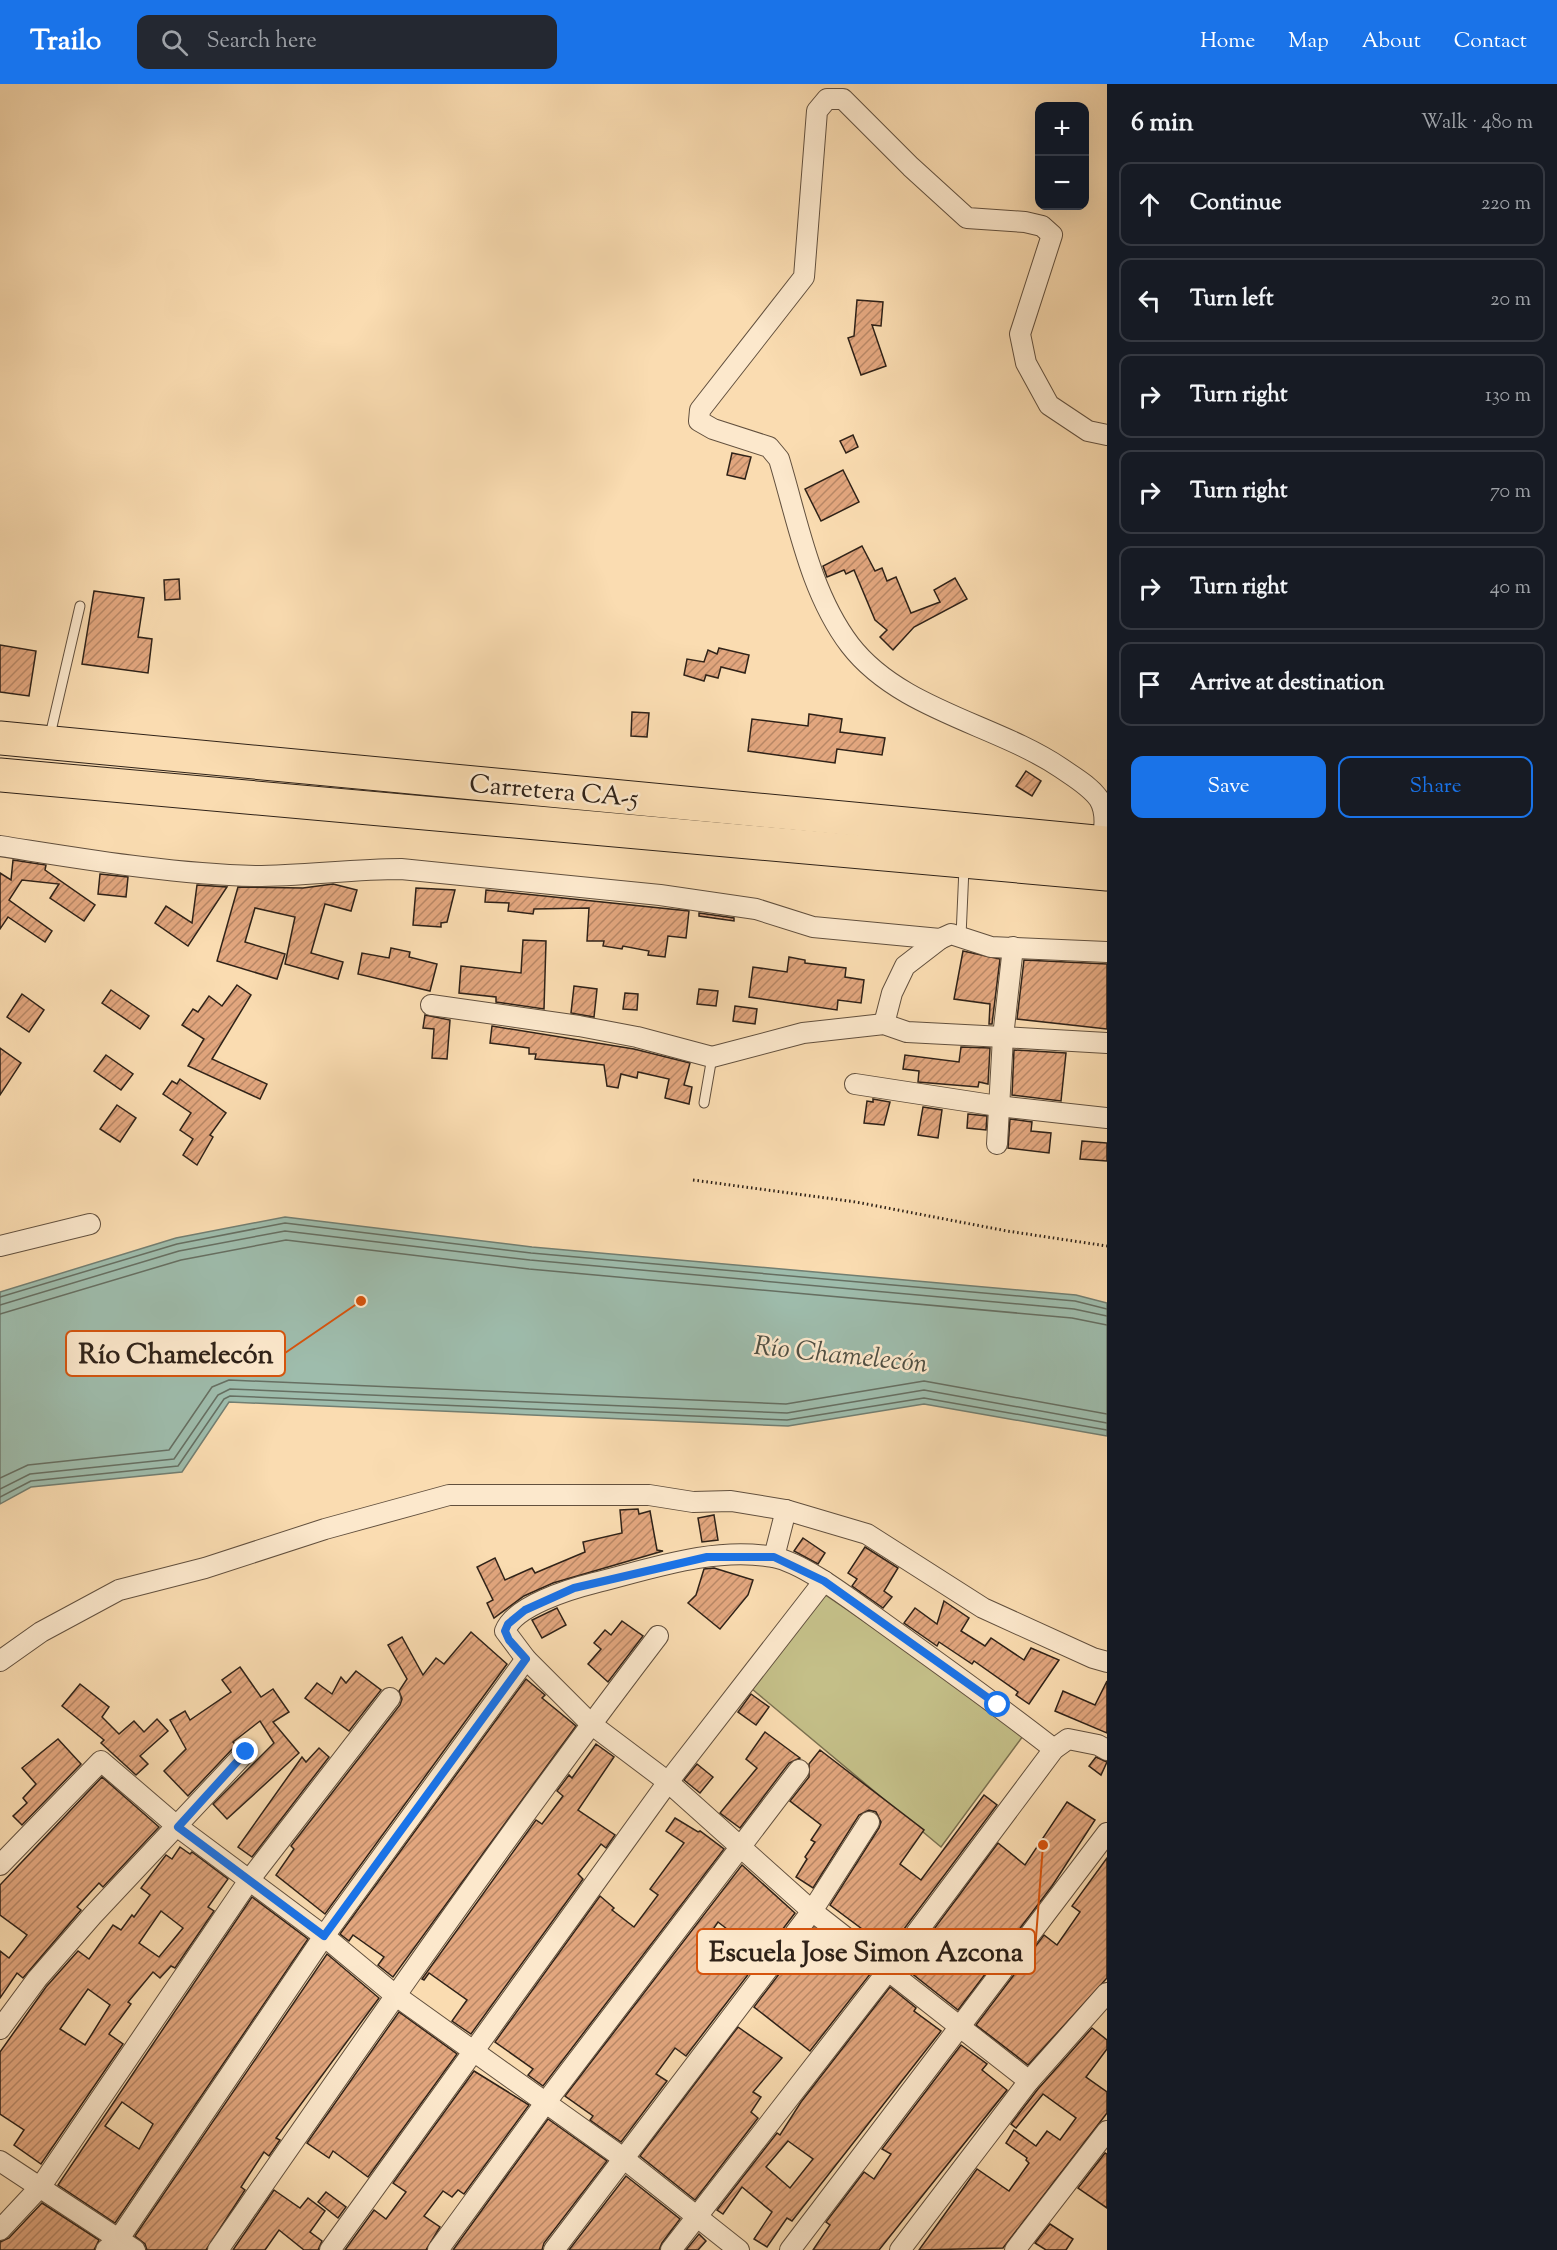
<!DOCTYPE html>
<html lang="en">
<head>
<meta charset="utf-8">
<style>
  :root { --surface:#171b24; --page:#242831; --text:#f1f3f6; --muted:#9ea1a6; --line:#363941; --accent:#1a73e8 }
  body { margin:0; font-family:"Sorts Mill Goudy",serif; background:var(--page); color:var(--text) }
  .controls { position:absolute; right:18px; top:18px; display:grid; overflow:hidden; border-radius:12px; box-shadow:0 6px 24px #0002 }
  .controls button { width:54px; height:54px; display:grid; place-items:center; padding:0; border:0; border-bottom:2px solid var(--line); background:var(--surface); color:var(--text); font:30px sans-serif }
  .stop { position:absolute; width:18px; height:18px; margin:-14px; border:4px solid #1a73e8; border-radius:50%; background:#fff }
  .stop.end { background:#1a73e8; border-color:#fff; box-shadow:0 2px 6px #0008 }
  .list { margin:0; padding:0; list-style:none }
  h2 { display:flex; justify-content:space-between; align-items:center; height:78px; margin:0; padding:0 24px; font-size:26px }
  h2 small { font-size:20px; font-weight:400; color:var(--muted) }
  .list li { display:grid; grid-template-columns:39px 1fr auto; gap:18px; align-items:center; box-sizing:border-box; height:84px; margin:0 12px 12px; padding:0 12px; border:2px solid var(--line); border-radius:12px }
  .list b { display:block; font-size:22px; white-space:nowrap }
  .list em { font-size:20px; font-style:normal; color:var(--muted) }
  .actions { display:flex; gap:12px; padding:18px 24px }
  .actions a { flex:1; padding:14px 0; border:2px solid var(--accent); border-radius:12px; text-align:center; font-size:21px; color:var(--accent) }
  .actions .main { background:var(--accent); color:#fff }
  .icon { flex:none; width:33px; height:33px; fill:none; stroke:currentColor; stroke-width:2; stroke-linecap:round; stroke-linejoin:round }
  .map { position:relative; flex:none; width:1107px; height:2166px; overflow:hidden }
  header { display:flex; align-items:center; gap:36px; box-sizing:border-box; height:84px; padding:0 30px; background:var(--accent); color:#fff }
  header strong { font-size:28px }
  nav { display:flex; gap:33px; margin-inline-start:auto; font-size:21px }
  .search { width:420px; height:54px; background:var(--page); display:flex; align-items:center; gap:15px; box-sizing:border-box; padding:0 21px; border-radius:12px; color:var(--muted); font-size:22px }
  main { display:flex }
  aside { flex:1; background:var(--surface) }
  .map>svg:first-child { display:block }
</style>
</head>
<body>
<header>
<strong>Trailo</strong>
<div class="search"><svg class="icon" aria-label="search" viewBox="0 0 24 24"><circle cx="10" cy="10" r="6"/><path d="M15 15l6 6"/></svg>Search here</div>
<nav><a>Home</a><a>Map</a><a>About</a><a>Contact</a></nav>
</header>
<main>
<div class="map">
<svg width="1107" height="2166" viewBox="0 0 1107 2166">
  <defs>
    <pattern id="building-hatch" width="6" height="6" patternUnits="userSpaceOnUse" patternTransform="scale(1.5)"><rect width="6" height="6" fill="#e2a67e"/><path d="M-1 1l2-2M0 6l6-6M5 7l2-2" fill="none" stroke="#b88766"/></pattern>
  </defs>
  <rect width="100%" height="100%" fill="#fadcb1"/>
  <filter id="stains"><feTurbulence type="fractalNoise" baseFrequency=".00333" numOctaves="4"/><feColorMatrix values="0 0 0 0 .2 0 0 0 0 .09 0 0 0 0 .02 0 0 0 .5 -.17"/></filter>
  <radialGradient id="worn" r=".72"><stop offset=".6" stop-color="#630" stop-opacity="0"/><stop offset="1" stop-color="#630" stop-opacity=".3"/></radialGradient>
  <polygon fill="#c4bf88" stroke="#7a7050" stroke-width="1.5" points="824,1510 1026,1648 941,1763 752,1605"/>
  <polygon fill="#9ebcac" stroke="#727e71" stroke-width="1.5" points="285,1133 532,1163 1076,1211 1107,1219 1107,1352 924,1320 788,1342 229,1318 182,1388 31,1403 0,1420 0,1208 176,1154"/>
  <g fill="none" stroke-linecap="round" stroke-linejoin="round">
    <g stroke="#666f62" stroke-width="1.5">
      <polyline points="0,1213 177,1160 285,1139 531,1169 1075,1217 1107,1225"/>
      <polyline points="0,1221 179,1167 285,1147 530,1176 1074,1225 1107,1232"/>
      <polyline points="0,1230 181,1176 286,1156 529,1185 1072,1234 1107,1241"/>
      <polyline points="0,1394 28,1381 169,1366 212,1303 229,1296 786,1320 924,1297 1107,1330"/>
      <polyline points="0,1405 30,1390 174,1375 218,1311 230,1305 787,1329 924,1306 1107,1339"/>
      <polyline points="0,1413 31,1397 178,1382 224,1315 230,1312 787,1336 924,1314 1107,1346"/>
    </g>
  </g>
  <g fill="url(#building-hatch)" stroke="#2f2218" stroke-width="1.5" fill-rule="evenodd">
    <polygon points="857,216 883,218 881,242 872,241 886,282 861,291 848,254 854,252"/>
    <polygon points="853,351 858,363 846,369 840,357"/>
    <polygon points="732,369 751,373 745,395 727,391"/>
    <polygon points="843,386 859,418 821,437 805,405"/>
    <polygon points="862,462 875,487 882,484 887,497 896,493 911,529 940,518 934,506 955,494 967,515 914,543 893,566 880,553 887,546 875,536 854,486 846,490 844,486 827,493 823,482"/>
    <polygon points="179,495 180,515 165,516 164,496"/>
    <polygon points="94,507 144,514 138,553 152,555 148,589 82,580"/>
    <polygon points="0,561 36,567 29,612 0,608"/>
    <polygon points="719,564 749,571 745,589 721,583 718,594 706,591 704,597 684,591 687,575 704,578 708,566 717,570"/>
    <polygon points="632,628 649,629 647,653 631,652"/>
    <polygon points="809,630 842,635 840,648 885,654 882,671 837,665 835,679 748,667 752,635 808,642"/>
    <polygon points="1026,687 1041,697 1032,712 1016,702"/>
    <polygon points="13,776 46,781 45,786 95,821 84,837 50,814 59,800 22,796 9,816 52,847 45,858 8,833 0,845 0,789 11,796"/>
    <polygon points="100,790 128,793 126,813 98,810"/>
    <polygon points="333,800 357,806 351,827 325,820 311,869 343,878 338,895 285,880 295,833 255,824 245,858 285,870 277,895 217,877 238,803 303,804"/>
    <polygon points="197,801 227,803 188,862 155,839 166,822 192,839"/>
    <polygon points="416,804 455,806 447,838 441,839 441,843 413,841"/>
    <polygon points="486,806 689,827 686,854 668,852 665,873 648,871 649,867 623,862 622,865 603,862 604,857 587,857 589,824 534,825 533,830 508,827 509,819 485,818"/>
    <polygon points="699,829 734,834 734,837 699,832"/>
    <polygon points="523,856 546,857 544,925 496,918 496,913 459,909 461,882 521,889"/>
    <polygon points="391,864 410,868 409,873 437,880 430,907 358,890 362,869 389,874"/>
    <polygon points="963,867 1000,875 992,940 989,940 990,920 954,915"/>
    <polygon points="789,873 805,876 805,879 846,884 845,893 864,896 861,919 838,916 837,926 749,913 753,883 787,888"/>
    <polygon points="1024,876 1107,880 1107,945 1017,935"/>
    <polygon points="237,901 251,911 212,975 267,1000 260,1015 188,982 204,955 182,941 193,925 198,928 209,912 222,922"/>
    <polygon points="574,902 597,905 594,933 571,929"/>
    <polygon points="699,905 718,907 716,922 697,920"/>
    <polygon points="111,906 149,932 140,945 102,919"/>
    <polygon points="625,909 638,910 637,926 623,925"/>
    <polygon points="22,910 44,926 29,948 7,933"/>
    <polygon points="735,922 757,925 755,940 733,937"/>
    <polygon points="425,931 450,936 447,975 432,974 434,945 423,944"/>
    <polygon points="492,942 634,965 690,979 684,1001 692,1003 689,1020 665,1014 669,995 638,988 637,994 621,990 618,1004 607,1002 604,981 535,975 536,970 529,970 529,964 490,959"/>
    <polygon points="961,963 990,964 988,1000 979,998 978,1003 918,998 919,987 903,985 905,971 959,978"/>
    <polygon points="0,964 21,979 0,1011"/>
    <polygon points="1014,966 1066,969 1061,1017 1012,1011"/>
    <polygon points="106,971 133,990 121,1006 94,987"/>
    <polygon points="180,995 226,1029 210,1051 213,1053 197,1081 183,1071 193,1055 180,1046 191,1029 163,1010 172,997 177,1000"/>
    <polygon points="873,1015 890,1018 884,1041 864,1039 867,1017 873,1018"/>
    <polygon points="117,1021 136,1034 120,1058 100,1045"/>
    <polygon points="923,1023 942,1026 938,1054 918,1051"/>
    <polygon points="968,1030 987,1032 986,1046 967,1044"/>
    <polygon points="1010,1035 1032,1038 1031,1047 1051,1049 1049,1069 1008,1064"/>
    <polygon points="1082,1057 1107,1059 1107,1077 1080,1075"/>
    <polygon points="638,1425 639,1430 650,1427 657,1466 663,1467 553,1499 524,1512 494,1534 487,1519 493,1516 477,1483 495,1474 505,1496 532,1484 535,1489 585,1468 583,1458 622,1449 620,1426"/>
    <polygon points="714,1431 718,1456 702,1458 698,1434"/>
    <polygon points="803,1454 825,1469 818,1480 794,1467"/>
    <polygon points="865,1463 898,1484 884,1507 892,1513 883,1524 852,1502 857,1495 848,1489"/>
    <polygon points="714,1484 753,1496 748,1511 720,1545 688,1519 696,1511 704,1485"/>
    <polygon points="944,1517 969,1534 961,1547 985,1562 991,1554 1024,1576 1031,1564 1059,1576 1029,1620 1016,1611 1018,1608 974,1577 972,1580 939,1558 937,1562 904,1539 915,1524 937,1540"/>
    <polygon points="557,1524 566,1541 542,1554 532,1536"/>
    <polygon points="622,1537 643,1552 608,1598 588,1580 601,1565 594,1559 605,1546 611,1551"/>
    <polygon points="471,1548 507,1580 325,1830 276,1791 294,1765 291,1762 400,1621 402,1615 399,1607 407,1595 388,1561 402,1553 423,1591 436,1574 444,1580"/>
    <polygon points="240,1583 261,1613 273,1605 289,1628 273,1638 299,1669 227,1735 213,1720 274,1659 260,1637 233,1658 236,1661 188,1712 164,1687 186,1665 170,1636 185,1627 190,1636 231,1608 222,1596"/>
    <polygon points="356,1587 381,1606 349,1647 305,1614 317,1599 332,1610 341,1593 346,1599"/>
    <polygon points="526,1595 545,1611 542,1614 576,1642 393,1893 378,1881 384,1873 353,1851 349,1857 340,1850"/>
    <polygon points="1107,1597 1107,1649 1055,1627 1063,1607 1095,1621"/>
    <polygon points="80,1600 109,1623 102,1633 119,1650 134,1637 144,1648 157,1635 168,1647 140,1672 148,1680 136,1691 101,1659 104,1656 62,1622"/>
    <polygon points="751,1610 769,1623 756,1641 738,1628"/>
    <polygon points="765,1648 800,1674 789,1679 740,1744 720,1729 757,1684 746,1675"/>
    <polygon points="58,1655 81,1680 22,1741 13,1732 27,1719 23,1714 36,1700 22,1684"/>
    <polygon points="596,1660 614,1673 578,1726 615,1751 606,1764 601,1760 578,1790 583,1795 471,1950 452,1937 467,1916 429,1889 424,1896 422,1895 536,1736 542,1740 563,1712 557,1707 569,1691 572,1694"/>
    <polygon points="319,1664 329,1673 252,1773 238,1763 302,1673 306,1678"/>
    <polygon points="820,1666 924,1746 900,1780 921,1796 984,1711 997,1721 889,1865 830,1821 879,1744 881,1738 876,1728 869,1726 859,1731 813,1804 796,1793 807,1775 805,1773 815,1758 811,1756 821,1741 790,1717 809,1693 809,1680"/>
    <polygon points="1096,1673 1107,1678 1101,1691 1089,1682"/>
    <polygon points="697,1680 713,1693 700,1709 684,1696"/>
    <polygon points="102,1693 159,1743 103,1803 99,1799 77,1823 81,1826 23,1894 17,1889 0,1914 0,1867 9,1874 27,1851 0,1831 0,1801"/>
    <polygon points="1067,1718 1095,1736 1052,1802 958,1926 905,1884 998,1759 1025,1781"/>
    <polygon points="675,1734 698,1748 700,1747 724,1765 543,2002 528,1991 533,1985 495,1958 600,1812 614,1824 612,1826 634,1843 658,1811 650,1805 684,1759 666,1747"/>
    <path d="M 180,1763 L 190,1770 L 192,1768 L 228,1795 L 208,1823 L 214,1827 L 175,1884 L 171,1882 L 160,1894 L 153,1888 L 128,1918 L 131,1920 L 109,1950 L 123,1960 L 41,2080 L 14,2061 L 24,2046 L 0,2030 L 0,1968 L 46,1903 L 78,1867 L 89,1875 L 113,1841 L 121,1846 L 132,1831 L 134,1833 L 150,1811 L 141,1804 L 166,1771 L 172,1775 ZM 161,1827 L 183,1844 L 159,1873 L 139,1859 ZM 88,1905 L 110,1921 L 85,1961 L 60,1945 Z"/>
    <polygon points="1107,1774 1107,1894 1028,1981 976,1941 1044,1851 1057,1861 1080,1828 1072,1822"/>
    <path d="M 742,1781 L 795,1829 L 686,1972 L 675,1964 L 656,1990 L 667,1997 L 621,2058 L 590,2036 L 593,2032 L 565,2012 ZM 718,1838 L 741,1856 L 719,1883 L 698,1867 Z"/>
    <path d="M 252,1813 L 308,1855 L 115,2139 L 58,2101 ZM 122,2018 L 153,2040 L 139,2065 L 105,2042 Z"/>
    <polygon points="814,1844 871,1889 810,1967 754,1923"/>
    <polygon points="327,1870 379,1914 276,2054 280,2056 269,2072 264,2068 241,2103 245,2106 206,2166 147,2166 145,2160 135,2152"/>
    <path d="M 890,1903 L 916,1924 L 914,1927 L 941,1947 L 792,2137 L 787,2134 L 767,2163 L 754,2155 L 772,2128 L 742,2103 L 723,2130 L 717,2126 L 777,2049 L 780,2051 L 801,2018 ZM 788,2057 L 813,2075 L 790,2104 L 766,2083 Z"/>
    <polygon points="399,1928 457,1970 368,2093 333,2067 329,2074 307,2059"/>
    <polygon points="738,1943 782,1974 753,2008 761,2013 751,2028 758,2034 695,2116 640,2072"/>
    <polygon points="1092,1944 1107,1956 1107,1965 1086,1993 1107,2008 1107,2029 1003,2164 919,2166 977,2085 1009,2107 1029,2079 1026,2076 1027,2074 1006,2059 1014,2046 1036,2062 1047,2047 1060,2056 1076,2034 1043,2010 1016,2044 1011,2040 1038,2005"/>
    <polygon points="961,1961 987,1980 982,1986 1007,2006 879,2166 813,2166 830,2141 826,2138 864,2088 874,2095 891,2070 882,2065"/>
    <polygon points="474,1987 529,2021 464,2110 458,2106 452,2113 443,2107 424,2132 440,2143 426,2166 345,2166 374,2126 386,2135 406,2108 393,2099"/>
    <polygon points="548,2035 607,2077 544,2159 542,2166 453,2166"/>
    <polygon points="1105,2069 1107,2070 1107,2124 1078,2104"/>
    <polygon points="626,2092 680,2135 662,2159 659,2166 569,2166"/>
    <polygon points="274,2106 300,2124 308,2114 325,2127 310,2148 322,2157 318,2166 304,2166 279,2146 265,2166 233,2166"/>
    <polygon points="326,2108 346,2123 338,2134 318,2118"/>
    <polygon points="42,2119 99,2156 94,2166 0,2166 0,2158 9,2154"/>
    <polygon points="1050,2140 1073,2155 1066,2166 1046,2166 1035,2159"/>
    <polygon points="699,2150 706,2157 698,2166 686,2166"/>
  </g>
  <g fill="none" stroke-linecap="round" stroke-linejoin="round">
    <defs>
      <g id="lane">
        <polyline points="51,647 80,522"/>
        <polyline points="961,852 964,784"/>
        <polyline points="704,1019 712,973"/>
      </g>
      <g id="street">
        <path d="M 1102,759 C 1105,745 1107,728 1099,715 C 1090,702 1074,693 1061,684 C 996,640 900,626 850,561 C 810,508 798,438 779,375 L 769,363 L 713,345 L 699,337 L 700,326 L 804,193 L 817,27 L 827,15 L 843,15 L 911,83 L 967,134 L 1025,138 L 1042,142 L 1052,151 L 1020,250 L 1026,279 L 1049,321 L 1088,347 L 1107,351"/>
        <path d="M 0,762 C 84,775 170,790 255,792 C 304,792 352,785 401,785 L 660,811 L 756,825 L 813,843 L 940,855 L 951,850 L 991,863 L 1107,868"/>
        <polyline points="1013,863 1003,953 1107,959"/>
        <polyline points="431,921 579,942 637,953 712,973 803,949 884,940 907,948 1003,953 997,1060"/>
        <polyline points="884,940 892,909 905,882 940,855"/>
        <polyline points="855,1000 998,1022 1107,1034"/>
        <polyline points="0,1162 90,1140"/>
        <polyline points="774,1473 786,1426 867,1450 983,1524 1093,1574 1107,1578"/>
        <polyline points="0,1577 41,1548 119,1506 205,1484 325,1445 449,1411 649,1411 693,1418 731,1417 786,1426"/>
        <polyline points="0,1781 101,1677 178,1743 324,1852 395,1911 623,2074 739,2166"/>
        <polyline points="0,1945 37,1895 92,1832 246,1668"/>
        <path d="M 1029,1997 L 812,1827 L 668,1698 L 591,1640 L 526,1575 L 505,1547 C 514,1522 570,1505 594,1499 C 650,1485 715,1462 773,1473 C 805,1479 855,1519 882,1538 C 940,1580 998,1621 1054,1665"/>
        <polyline points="0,2077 135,2166"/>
        <polyline points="0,2146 41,2102 250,1795 390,1614"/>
        <polyline points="106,2166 118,2156 324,1852 526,1575"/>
        <path d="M 218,2166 C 362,1959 505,1752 658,1552"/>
        <polyline points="330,2166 668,1698 824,1497"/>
        <polyline points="438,2166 546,2018 799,1686"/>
        <polyline points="554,2166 812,1827 869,1738"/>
        <polyline points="671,2166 887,1888 1054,1665 1068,1655 1098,1661 1107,1666"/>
        <polyline points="790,2166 1107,1749"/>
        <polyline points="900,2166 1029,1997 1107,1909"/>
        <polyline points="1015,2166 1107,2047"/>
      </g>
      <g id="highway">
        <polyline points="0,654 1107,759"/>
        <polyline points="0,691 1107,790"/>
      </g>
    </defs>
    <use href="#lane" stroke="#62503e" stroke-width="11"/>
    <use href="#street" stroke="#62503e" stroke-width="22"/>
    <use href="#highway" stroke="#2f2218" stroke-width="35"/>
    <polyline stroke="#2f2218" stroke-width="3" stroke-dasharray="1.5 3" stroke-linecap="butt" points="693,1096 856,1118 1007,1147 1107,1162"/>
    <use href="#lane" stroke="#fce8cc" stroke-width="9"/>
    <use href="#street" stroke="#fce8cc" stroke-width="20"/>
    <use href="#highway" stroke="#fadcb1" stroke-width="33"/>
  </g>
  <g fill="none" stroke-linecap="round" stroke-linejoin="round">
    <polyline stroke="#1a73e8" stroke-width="8" points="246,1668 178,1743 324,1852 526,1575 509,1556 505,1547 508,1540 525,1526 574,1504 707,1473 774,1473 824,1497 998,1621"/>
  </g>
  <g text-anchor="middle" stroke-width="5" stroke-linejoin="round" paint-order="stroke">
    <g font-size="26" fill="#2f2218" stroke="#fce8cc">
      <text transform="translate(554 706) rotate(5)" y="9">Carretera CA-5</text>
    </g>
    <g font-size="27" font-style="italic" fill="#505044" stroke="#fce8cc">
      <text transform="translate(841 1270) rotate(6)" y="9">Río Chamelecón</text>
    </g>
  </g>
  <path fill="none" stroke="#d6540d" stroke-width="2" d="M361 1217L285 1269M1043 1761L1035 1867"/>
  <g fill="#d6540d" stroke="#fce8cc" stroke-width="2">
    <circle cx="361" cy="1217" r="6"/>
    <circle cx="1043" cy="1761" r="6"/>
  </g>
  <g fill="#fce8cc" stroke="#d6540d" stroke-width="2">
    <rect x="66" y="1247" width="219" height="45" rx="6"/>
    <rect x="697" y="1845" width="338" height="45" rx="6"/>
  </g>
  <g font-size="27" text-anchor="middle" font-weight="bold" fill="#2f2218">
    <text x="176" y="1279">Río Chamelecón</text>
    <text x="866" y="1877">Escuela Jose Simon Azcona</text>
  </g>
  <rect width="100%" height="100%" filter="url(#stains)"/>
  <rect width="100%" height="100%" fill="url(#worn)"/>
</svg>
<div class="controls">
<button>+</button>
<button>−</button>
</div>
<div class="stop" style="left:998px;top:1621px"></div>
<div class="stop end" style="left:246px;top:1668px"></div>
</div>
<aside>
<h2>6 min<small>Walk · 480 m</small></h2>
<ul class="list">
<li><svg class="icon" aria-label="ahead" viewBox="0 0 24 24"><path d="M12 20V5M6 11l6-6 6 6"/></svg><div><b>Continue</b></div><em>220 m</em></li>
<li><svg class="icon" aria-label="left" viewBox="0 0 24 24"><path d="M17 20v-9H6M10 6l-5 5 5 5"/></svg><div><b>Turn left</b></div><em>20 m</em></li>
<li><svg class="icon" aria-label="right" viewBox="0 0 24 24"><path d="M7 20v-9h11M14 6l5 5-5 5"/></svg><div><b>Turn right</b></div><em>130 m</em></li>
<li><svg class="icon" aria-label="right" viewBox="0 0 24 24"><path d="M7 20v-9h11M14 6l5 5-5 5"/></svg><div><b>Turn right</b></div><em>70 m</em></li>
<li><svg class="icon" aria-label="right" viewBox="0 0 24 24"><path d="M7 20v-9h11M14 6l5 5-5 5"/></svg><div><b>Turn right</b></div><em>40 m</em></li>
<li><svg class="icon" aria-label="arrive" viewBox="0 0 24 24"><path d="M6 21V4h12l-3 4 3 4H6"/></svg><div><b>Arrive at destination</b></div></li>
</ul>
<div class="actions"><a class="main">Save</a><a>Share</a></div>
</aside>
</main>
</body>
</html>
